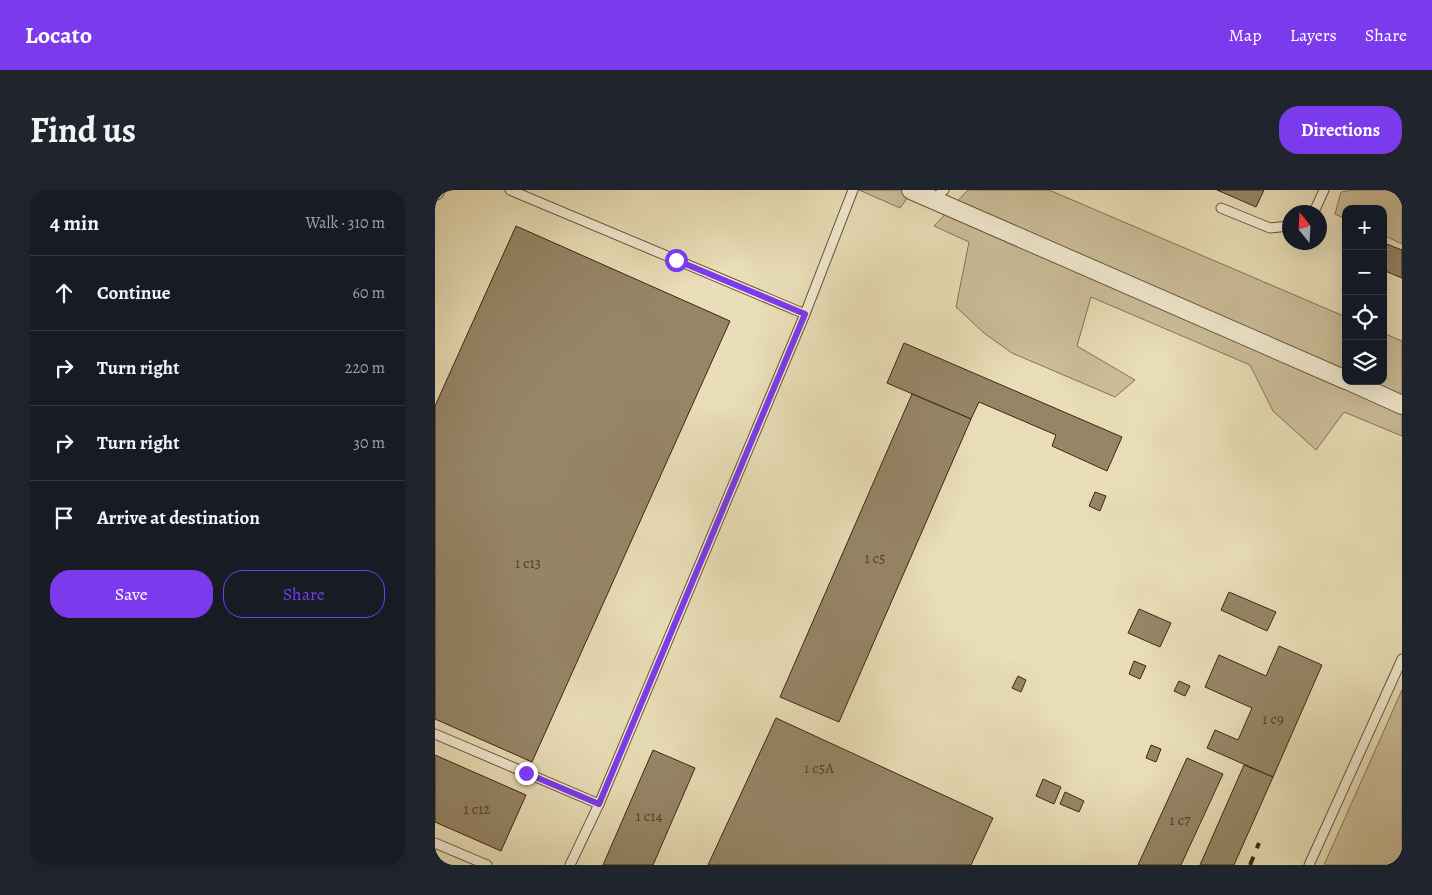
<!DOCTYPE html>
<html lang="en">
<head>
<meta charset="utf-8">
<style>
  :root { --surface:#171b24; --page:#20242c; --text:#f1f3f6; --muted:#9ea1a6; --line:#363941; --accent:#7c3aed }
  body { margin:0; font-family:Alegreya,serif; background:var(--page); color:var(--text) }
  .controls { position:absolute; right:15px; top:15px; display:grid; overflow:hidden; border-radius:10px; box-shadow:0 5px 20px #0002 }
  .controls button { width:45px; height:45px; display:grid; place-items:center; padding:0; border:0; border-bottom:1px solid var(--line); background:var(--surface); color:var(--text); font:25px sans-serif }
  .compass { position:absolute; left:847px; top:15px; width:45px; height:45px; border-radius:50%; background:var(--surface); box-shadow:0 5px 20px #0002; rotate:342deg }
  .stop { position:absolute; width:15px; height:15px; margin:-11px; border:4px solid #7c3aed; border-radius:50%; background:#fff }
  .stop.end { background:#7c3aed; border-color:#fff; box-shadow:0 1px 5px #0008 }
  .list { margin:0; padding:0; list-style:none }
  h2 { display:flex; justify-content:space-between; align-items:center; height:65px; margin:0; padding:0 20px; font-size:21px }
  h2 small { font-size:16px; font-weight:400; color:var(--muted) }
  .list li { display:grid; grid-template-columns:32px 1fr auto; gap:15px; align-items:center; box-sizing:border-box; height:75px; padding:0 20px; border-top:1px solid var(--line) }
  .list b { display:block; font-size:19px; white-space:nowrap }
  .list em { font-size:16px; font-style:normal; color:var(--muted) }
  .actions { display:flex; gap:10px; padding:15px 20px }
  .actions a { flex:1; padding:11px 0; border:1px solid var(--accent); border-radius:20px; text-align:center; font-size:18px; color:var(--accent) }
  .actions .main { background:var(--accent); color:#fff }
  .icon { flex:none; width:28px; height:28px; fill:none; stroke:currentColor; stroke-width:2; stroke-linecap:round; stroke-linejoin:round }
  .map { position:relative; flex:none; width:967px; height:675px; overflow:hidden; border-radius:20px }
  header { display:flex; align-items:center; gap:30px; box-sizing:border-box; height:70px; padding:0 25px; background:var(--accent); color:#fff }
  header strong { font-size:24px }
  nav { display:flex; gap:28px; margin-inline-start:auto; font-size:18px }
  .intro { display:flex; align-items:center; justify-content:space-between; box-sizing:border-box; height:120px; padding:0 30px }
  h1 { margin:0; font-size:35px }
  .button { padding:12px 22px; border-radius:20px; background:var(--accent); color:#fff; font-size:18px; font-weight:700 }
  main { display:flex; gap:30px; padding:0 30px }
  aside { flex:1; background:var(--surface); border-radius:20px; box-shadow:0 5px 20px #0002 }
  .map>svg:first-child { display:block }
</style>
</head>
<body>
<header>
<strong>Locato</strong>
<nav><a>Map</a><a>Layers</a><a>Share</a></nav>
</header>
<div class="intro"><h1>Find us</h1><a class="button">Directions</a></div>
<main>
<aside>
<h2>4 min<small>Walk · 310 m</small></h2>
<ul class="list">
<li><svg class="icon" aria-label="ahead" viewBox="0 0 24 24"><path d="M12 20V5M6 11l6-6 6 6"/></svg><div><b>Continue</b></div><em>60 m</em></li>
<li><svg class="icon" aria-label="right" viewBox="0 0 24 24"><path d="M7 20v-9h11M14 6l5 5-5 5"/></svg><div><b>Turn right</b></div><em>220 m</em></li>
<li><svg class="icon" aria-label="right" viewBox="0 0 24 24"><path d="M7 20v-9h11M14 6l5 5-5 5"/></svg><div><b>Turn right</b></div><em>30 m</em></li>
<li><svg class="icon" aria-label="arrive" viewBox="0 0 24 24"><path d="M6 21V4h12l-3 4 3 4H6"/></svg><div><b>Arrive at destination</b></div></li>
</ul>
<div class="actions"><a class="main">Save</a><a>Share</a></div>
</aside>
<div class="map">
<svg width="967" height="675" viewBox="0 0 967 675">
  <rect width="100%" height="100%" fill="#e9deb7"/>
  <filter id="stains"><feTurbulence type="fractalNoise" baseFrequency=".004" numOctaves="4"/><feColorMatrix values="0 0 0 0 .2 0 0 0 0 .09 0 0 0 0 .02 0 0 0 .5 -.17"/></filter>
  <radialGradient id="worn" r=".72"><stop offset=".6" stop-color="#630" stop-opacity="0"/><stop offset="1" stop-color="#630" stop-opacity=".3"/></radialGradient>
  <g fill="#ccbf9b" stroke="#847356">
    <polygon points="424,0 478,0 465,18"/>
    <polygon points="533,0 614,0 911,127 911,191 948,191 948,143 967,151 967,246 909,222 881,260 838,221 815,175 656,107 642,156 700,190 680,207 577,163 549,143 521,117 534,52 499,36"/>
    <polygon points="918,0 967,0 967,54 948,45 948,19 911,19 911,29 900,24 906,2"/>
    <polygon points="967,500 967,675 889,675"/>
  </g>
  <g fill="#968668" stroke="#3c2712">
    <polygon points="782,0 829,0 821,17"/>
    <polygon points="81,36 295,131 97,572 0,529 0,216"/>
    <polygon points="949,53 967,60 967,88 948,80"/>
    <polygon points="469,153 687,247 672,281 617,256 621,245 544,212 536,229 452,193"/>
    <polygon points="477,204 536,229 404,532 345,507"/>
    <polygon points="660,302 671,306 665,321 654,316"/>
    <polygon points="794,402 841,422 832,441 786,420"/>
    <polygon points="704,419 736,433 725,457 693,443"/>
    <polygon points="844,456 887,475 838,587 772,558 780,540 803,550 817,518 770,497 784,465 831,486"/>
    <polygon points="699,471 711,476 705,489 694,484"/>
    <polygon points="583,486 591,490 586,502 577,498"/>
    <polygon points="744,491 755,496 750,506 739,501"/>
    <polygon points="341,528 558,628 536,675 273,675"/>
    <polygon points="716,555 726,559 721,572 711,568"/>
    <polygon points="218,560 260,578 218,675 168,675"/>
    <polygon points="0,565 91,605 66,661 0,632"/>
    <polygon points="752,568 788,584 746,675 703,675"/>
    <polygon points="809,575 838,587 799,675 765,675"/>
    <polygon points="608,589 626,597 619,614 601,606"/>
    <polygon points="630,602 649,611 644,622 625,614"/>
  </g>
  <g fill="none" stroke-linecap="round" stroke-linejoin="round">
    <defs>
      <g id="service">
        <polyline points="75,0 370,124"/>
        <polyline points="498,10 509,0"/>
        <polyline points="786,18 835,38 854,36"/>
        <polyline points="879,22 889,0"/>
        <polyline points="0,544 164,614"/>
        <polyline points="0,653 52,675"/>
        <polyline points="135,675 164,614 370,124 418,0"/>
        <polyline points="874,675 967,469"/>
      </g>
      <g id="minor">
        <polyline points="476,0 911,190"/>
        <polyline points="0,1 0,0"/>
        <polyline points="914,191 967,215"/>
      </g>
    </defs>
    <use href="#service" stroke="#67553b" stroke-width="11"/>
    <use href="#minor" stroke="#67553b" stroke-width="20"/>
    <use href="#service" stroke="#f1ead0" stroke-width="9"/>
    <use href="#minor" stroke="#f1ead0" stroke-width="18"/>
    <polyline stroke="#3c2712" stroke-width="4" stroke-dasharray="9 9" stroke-linecap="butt" points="815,675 824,653"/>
  </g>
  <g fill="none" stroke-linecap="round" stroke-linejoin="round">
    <polyline stroke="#7c3aed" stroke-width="6" points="91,583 164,614 370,124 241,70"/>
  </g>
  <g text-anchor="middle" stroke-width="4" stroke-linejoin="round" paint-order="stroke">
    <g font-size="15" fill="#523f28">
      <text x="440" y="373">1 с5</text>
      <text x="93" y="378">1 с13</text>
      <text x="838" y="534">1 с9</text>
      <text x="384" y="583">1 с5А</text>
      <text x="42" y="624">1 с12</text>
      <text x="214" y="631">1 с14</text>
      <text x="745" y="635">1 с7</text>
    </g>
  </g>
  <rect width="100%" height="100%" filter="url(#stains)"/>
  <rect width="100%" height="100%" fill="url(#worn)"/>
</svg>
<div class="controls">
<button>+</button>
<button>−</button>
<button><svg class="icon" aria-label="locate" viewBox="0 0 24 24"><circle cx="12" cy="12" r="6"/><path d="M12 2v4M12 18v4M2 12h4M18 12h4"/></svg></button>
<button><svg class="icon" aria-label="layers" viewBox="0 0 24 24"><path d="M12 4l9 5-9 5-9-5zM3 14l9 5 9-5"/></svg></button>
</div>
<svg class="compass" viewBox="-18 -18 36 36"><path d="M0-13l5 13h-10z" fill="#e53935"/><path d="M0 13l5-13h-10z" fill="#9ea1a6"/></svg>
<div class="stop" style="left:241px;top:70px"></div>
<div class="stop end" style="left:91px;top:583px"></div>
</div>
</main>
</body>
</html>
